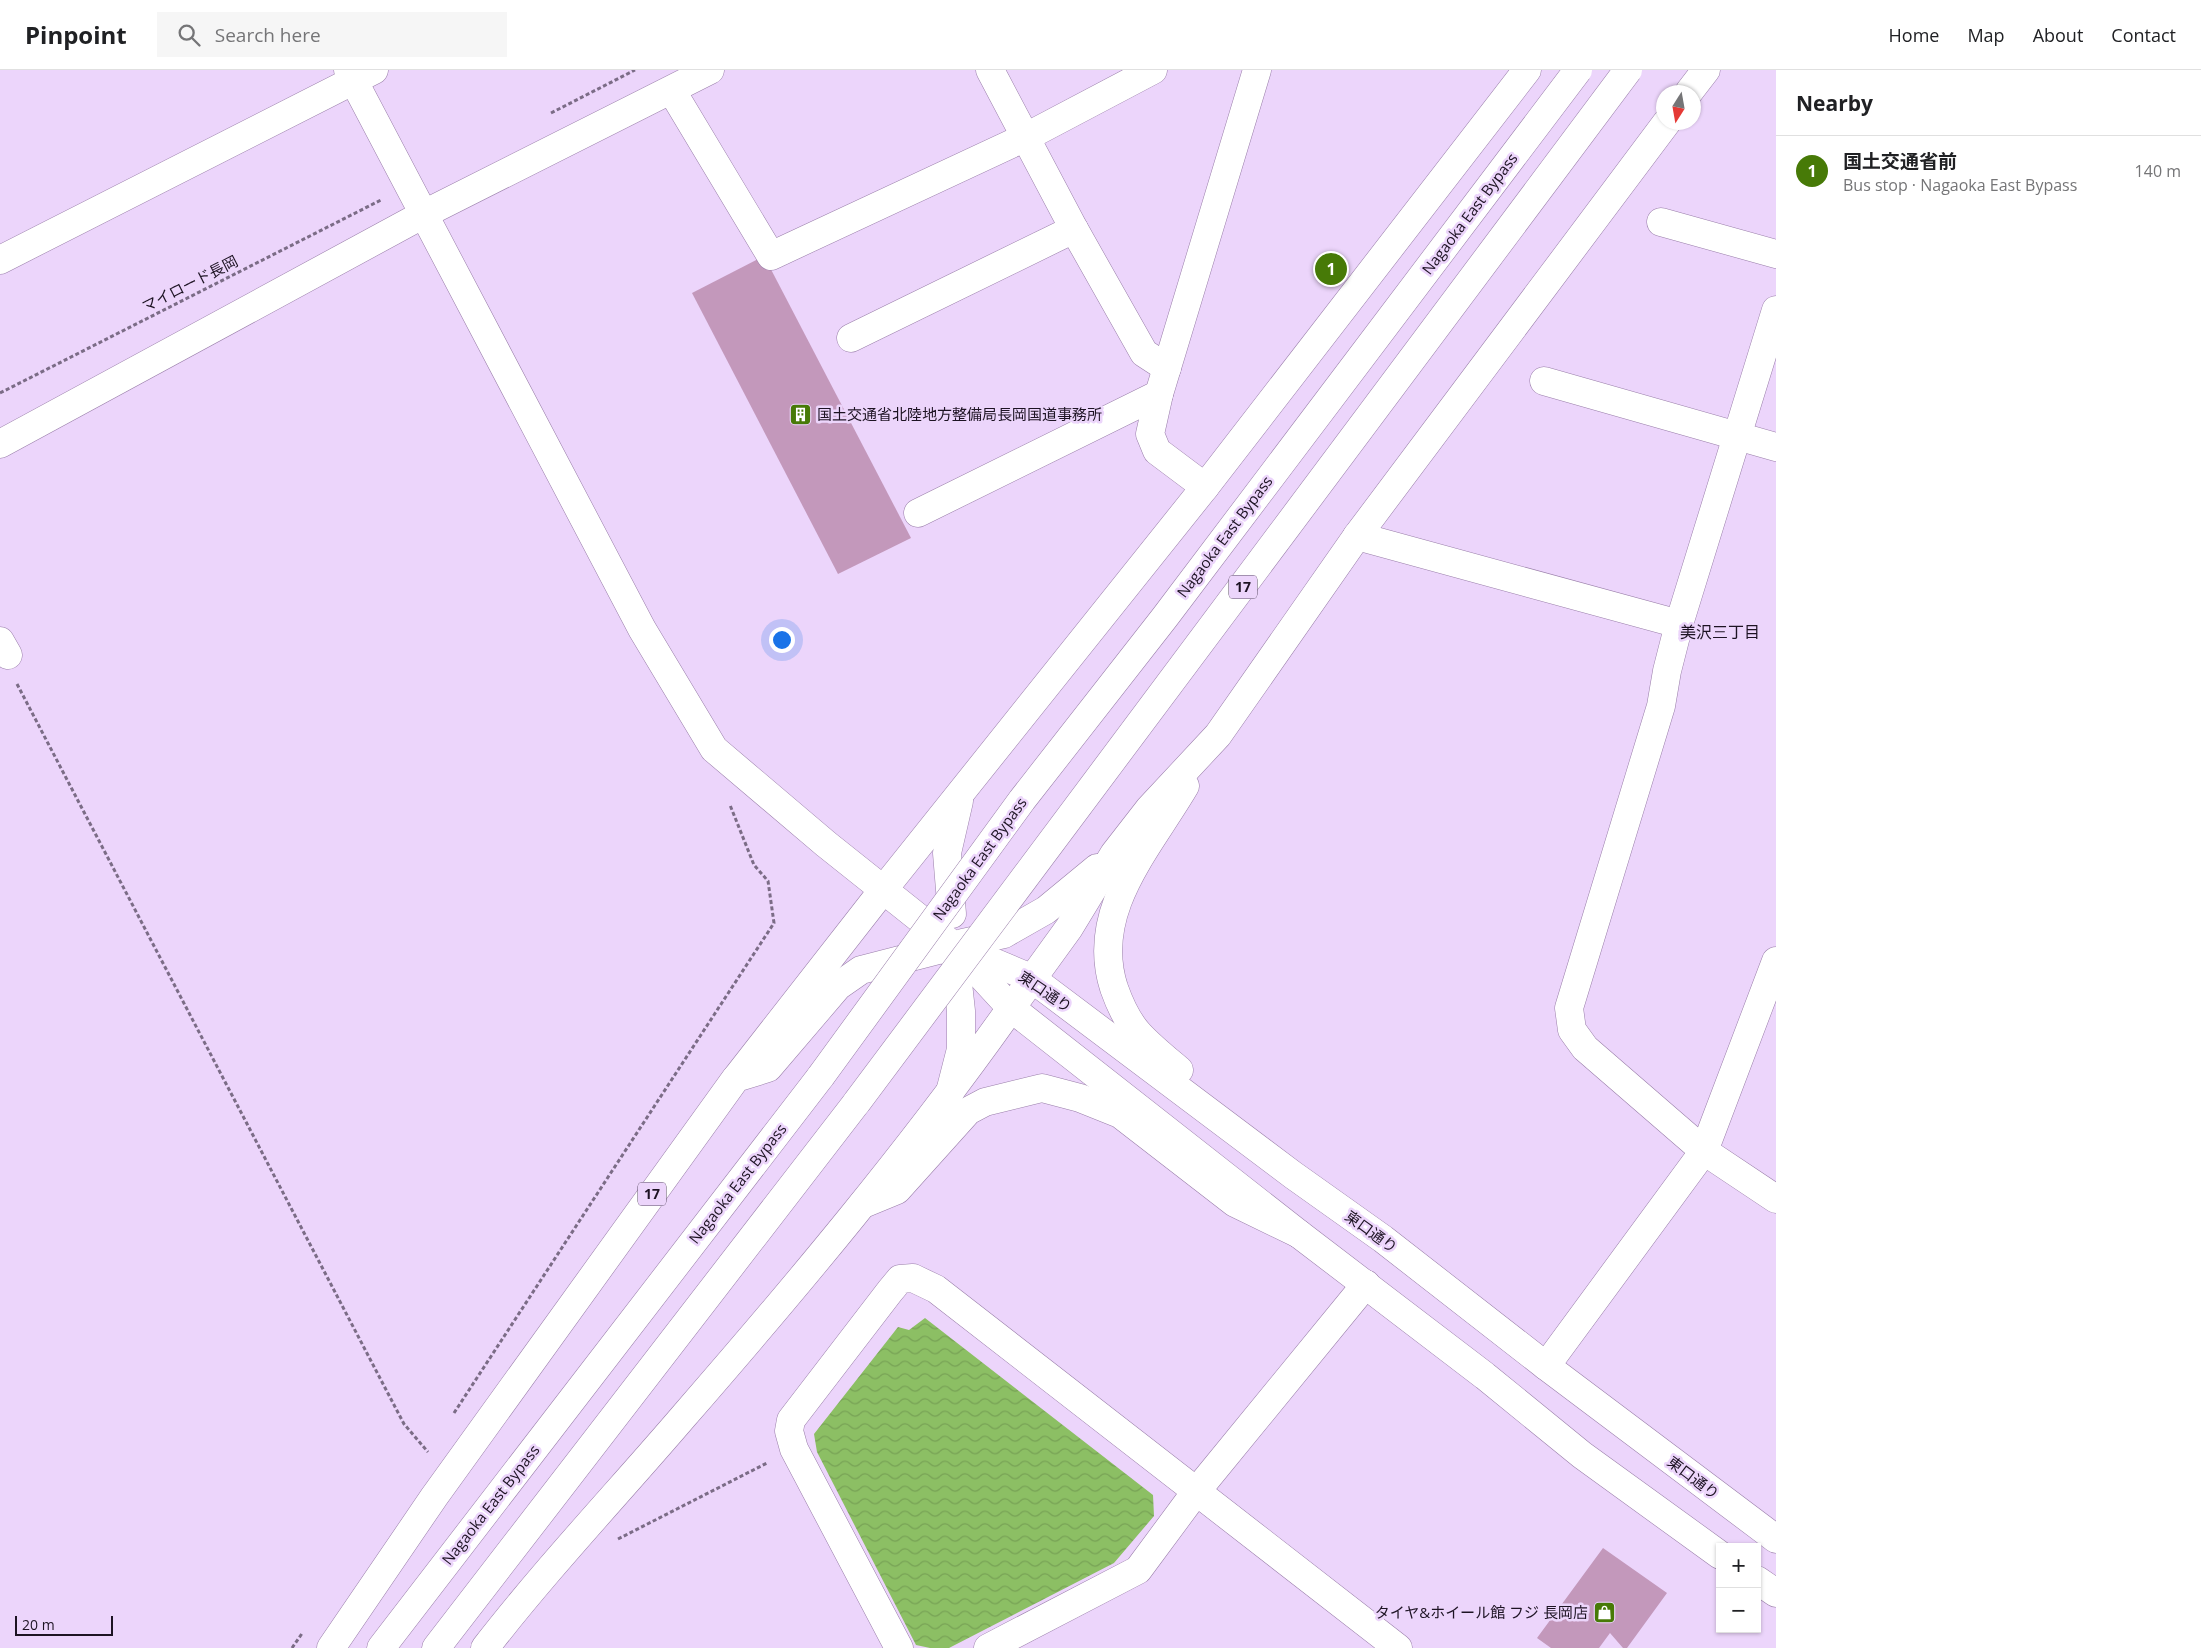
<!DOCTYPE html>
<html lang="en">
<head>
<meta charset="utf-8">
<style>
  :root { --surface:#fff; --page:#f6f6f6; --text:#202124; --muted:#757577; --line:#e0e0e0; --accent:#477a07 }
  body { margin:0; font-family:"Open Sans","Noto Sans JP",sans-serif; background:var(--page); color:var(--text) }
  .controls { position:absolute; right:15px; bottom:15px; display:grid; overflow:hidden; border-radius:0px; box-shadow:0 1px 4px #0004 }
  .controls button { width:45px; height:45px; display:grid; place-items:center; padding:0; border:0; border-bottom:1px solid var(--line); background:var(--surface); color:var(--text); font:25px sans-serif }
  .compass { position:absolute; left:1656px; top:15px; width:45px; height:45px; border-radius:50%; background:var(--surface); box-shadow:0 1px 4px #0004; rotate:191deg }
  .scale { position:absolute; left:15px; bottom:12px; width:98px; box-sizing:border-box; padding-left:5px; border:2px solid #1d1323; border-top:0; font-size:14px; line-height:18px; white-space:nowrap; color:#1d1323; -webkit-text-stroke:4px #ecd5fb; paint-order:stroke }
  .you { position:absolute; left:781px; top:569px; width:18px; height:18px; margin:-12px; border:4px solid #fff; border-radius:50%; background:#1a73e8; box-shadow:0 0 0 8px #1a73e833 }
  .badge { display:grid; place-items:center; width:32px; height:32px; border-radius:50%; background:var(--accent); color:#fff; font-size:16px; font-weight:700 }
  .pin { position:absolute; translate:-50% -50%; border:2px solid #fff; box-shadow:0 1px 5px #0006 }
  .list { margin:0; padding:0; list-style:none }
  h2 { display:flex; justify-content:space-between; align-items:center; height:65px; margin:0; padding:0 20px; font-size:21px }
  h2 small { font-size:16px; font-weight:400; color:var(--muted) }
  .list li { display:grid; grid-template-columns:32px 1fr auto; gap:15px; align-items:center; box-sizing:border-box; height:70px; padding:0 20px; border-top:1px solid var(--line) }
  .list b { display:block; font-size:19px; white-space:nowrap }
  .list p { margin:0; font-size:16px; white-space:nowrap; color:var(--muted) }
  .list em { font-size:16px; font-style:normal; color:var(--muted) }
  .icon { flex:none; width:28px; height:28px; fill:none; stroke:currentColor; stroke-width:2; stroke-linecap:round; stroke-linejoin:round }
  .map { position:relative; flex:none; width:1776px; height:1578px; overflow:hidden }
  header { display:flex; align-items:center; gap:30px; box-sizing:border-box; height:70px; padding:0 25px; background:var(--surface); border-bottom:1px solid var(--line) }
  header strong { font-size:24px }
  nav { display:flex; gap:28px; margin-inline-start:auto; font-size:18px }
  .search { width:350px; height:45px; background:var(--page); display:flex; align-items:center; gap:12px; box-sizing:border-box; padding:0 18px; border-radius:0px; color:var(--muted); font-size:19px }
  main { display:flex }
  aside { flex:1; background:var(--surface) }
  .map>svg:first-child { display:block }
</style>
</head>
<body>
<header>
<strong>Pinpoint</strong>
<div class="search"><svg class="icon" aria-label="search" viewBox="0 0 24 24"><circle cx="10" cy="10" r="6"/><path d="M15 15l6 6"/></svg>Search here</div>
<nav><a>Home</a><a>Map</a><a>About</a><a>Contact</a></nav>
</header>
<main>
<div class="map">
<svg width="1776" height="1578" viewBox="0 0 1776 1578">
  <defs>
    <pattern id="water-waves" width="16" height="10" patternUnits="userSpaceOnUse" patternTransform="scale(1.25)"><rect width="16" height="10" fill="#8cbf64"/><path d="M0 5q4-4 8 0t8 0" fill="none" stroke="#78a356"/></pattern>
  </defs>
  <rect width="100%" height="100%" fill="#ecd5fb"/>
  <polygon fill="url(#water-waves)" points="925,1248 1153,1425 1154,1446 1114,1493 949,1578 930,1578 916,1575 817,1382 814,1364 898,1257 909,1260"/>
  <g fill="#c398bb">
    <polygon points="764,186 911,468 838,504 692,223"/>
    <polygon points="1603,1478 1667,1523 1627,1578 1623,1578 1610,1563 1599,1578 1551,1578 1537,1568"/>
  </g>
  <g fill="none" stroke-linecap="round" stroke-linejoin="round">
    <defs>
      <g id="minor">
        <polyline points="348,0 642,559 714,679 826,774 954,876 1011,938 1299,1164 1485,1306 1582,1385 1720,1485"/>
        <polyline points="990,0 1074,159 1144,283 1167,298"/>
        <polyline points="672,21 771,186 1026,67 1153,0"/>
        <polyline points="1689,22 1706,0"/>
        <polyline points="1661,152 1776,184"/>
        <polyline points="0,190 374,0"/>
        <polyline points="1776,240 1679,554 1667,601 1661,636 1569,938 1572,960 1585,978 1704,1081 1776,1129"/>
        <polyline points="851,268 1074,159"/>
        <polyline points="1544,311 1776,377"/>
        <polyline points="0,374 424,144 710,0"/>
        <polyline points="1205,417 1157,381 1150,364 1159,324 1257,0"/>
        <polyline points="918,443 1159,324"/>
        <polyline points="1357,466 1679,554"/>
        <polyline points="0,571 8,585"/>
        <polyline points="883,820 1205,417 1527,0"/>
        <polyline points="952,844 947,783 959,731"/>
        <polyline points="963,873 1004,864 1046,840 1097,798"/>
        <polyline points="962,879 1031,908 1293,1105 1383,1169 1546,1296 1776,1469"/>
        <polyline points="1011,938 1069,858 1114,784 1149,739 1218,665 1357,466 1667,52"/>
        <path d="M 1179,1000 C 1166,989 1151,977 1139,964 C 1127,951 1120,935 1114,918 C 1089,841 1148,779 1185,716"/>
        <polyline points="1546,1296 1704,1081 1776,891"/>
        <polyline points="1757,1510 1776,1523"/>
        <polyline points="899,1578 794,1379 789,1361 791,1350 890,1221 900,1209 913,1208 936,1219 1398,1578"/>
        <polyline points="988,1578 1138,1500 1195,1423 1366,1214"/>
      </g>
      <g id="highway">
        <polyline points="737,1007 883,820"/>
        <polyline points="863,1134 897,1120 968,1041 985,1032 1042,1018 1080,1028 1120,1044 1235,1133 1299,1164"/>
        <polyline points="331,1578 434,1427 736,1008 768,998 838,916 861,900 954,876 961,941 961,979 950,1022"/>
        <polyline points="381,1578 821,1006"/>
        <polyline points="436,1578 857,1032"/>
        <path d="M 485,1578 C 547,1498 617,1424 683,1347 C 797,1216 910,1081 1011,938"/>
      </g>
    </defs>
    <use href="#minor" stroke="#997ea9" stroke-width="29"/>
    <use href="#highway" stroke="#997ea9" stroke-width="29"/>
    <g stroke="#7b6c86" stroke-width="3" stroke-dasharray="4 2.5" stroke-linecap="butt">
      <polyline points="551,43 635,0"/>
      <polyline points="0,323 381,130"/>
      <polyline points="17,614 404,1354 428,1382"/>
      <polyline points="454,1343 774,853 768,811 754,795 730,735"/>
      <polyline points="618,1469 767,1393"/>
      <polyline points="292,1578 303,1562"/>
    </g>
    <use href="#minor" stroke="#fff" stroke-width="28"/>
    <use href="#highway" stroke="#fff" stroke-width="28"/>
    <defs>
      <g id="highway-bridge">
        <polyline points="821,1006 1022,730 1165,547 1578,0"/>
        <path d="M 857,1032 C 1112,687 1372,345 1628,0"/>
      </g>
    </defs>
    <use href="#highway-bridge" stroke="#997ea9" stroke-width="29" stroke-linecap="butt"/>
    <use href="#highway-bridge" stroke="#fff" stroke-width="28"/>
  </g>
  <defs>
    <symbol id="building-square" viewBox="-11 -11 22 22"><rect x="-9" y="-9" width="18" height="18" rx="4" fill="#477a07" stroke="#ecd5fb"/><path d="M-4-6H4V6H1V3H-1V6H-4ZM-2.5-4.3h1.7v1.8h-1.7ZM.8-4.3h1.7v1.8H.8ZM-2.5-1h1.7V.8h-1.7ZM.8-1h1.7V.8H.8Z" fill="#fff"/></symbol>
    <symbol id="shop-square" viewBox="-11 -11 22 22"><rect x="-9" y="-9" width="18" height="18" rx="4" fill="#477a07" stroke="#ecd5fb"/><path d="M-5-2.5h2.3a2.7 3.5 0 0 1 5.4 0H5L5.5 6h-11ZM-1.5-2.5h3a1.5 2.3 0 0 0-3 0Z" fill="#fff"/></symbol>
  </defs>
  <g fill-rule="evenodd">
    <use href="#building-square" x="788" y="332" width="25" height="25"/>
    <use href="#shop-square" x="1592" y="1530" width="25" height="25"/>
  </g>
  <g text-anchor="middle" stroke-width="5" stroke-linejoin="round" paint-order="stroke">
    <g fill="#ecd5fb" stroke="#5b4d64" stroke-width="1">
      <rect x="1229" y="505.5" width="28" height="23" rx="4"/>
      <rect x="638" y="1112.5" width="28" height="23" rx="4"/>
    </g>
    <g font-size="14" font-weight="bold" fill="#1d1323">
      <text x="1243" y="522">17</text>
      <text x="652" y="1129">17</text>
    </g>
    <g font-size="15" fill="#1d1323" stroke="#ecd5fb">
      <text transform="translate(1470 144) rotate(-53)" y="5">Nagaoka East Bypass</text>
      <text transform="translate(190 214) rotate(-27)" y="5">マイロード長岡</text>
      <text transform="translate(1225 467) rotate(-53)" y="5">Nagaoka East Bypass</text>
      <text transform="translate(980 789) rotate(-54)" y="5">Nagaoka East Bypass</text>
      <text transform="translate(1045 922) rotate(34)" y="5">東口通り</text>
      <text transform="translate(738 1114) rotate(-52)" y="5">Nagaoka East Bypass</text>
      <text transform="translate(1371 1162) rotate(36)" y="5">東口通り</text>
      <text transform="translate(1693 1408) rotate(37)" y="5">東口通り</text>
      <text transform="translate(491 1435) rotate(-52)" y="5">Nagaoka East Bypass</text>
    </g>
    <g font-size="15" fill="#1d1323" stroke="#ecd5fb" text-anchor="start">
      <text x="817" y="350">国土交通省北陸地方整備局長岡国道事務所</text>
      <text x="1588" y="1548" text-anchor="end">タイヤ&amp;ホイール館 フジ 長岡店</text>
    </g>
    <g font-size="16" fill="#1d1323" stroke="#ecd5fb">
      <text x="1720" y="568">美沢三丁目</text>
    </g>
  </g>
</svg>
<div class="controls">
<button>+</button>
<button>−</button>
</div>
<svg class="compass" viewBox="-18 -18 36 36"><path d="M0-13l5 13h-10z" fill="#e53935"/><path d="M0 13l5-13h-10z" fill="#757577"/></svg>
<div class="scale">20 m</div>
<div class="you"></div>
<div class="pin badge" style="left:1331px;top:199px">1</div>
</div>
<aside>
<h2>Nearby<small></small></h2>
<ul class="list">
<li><span class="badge">1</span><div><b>国土交通省前</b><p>Bus stop · Nagaoka East Bypass</p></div><em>140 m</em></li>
</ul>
</aside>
</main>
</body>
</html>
